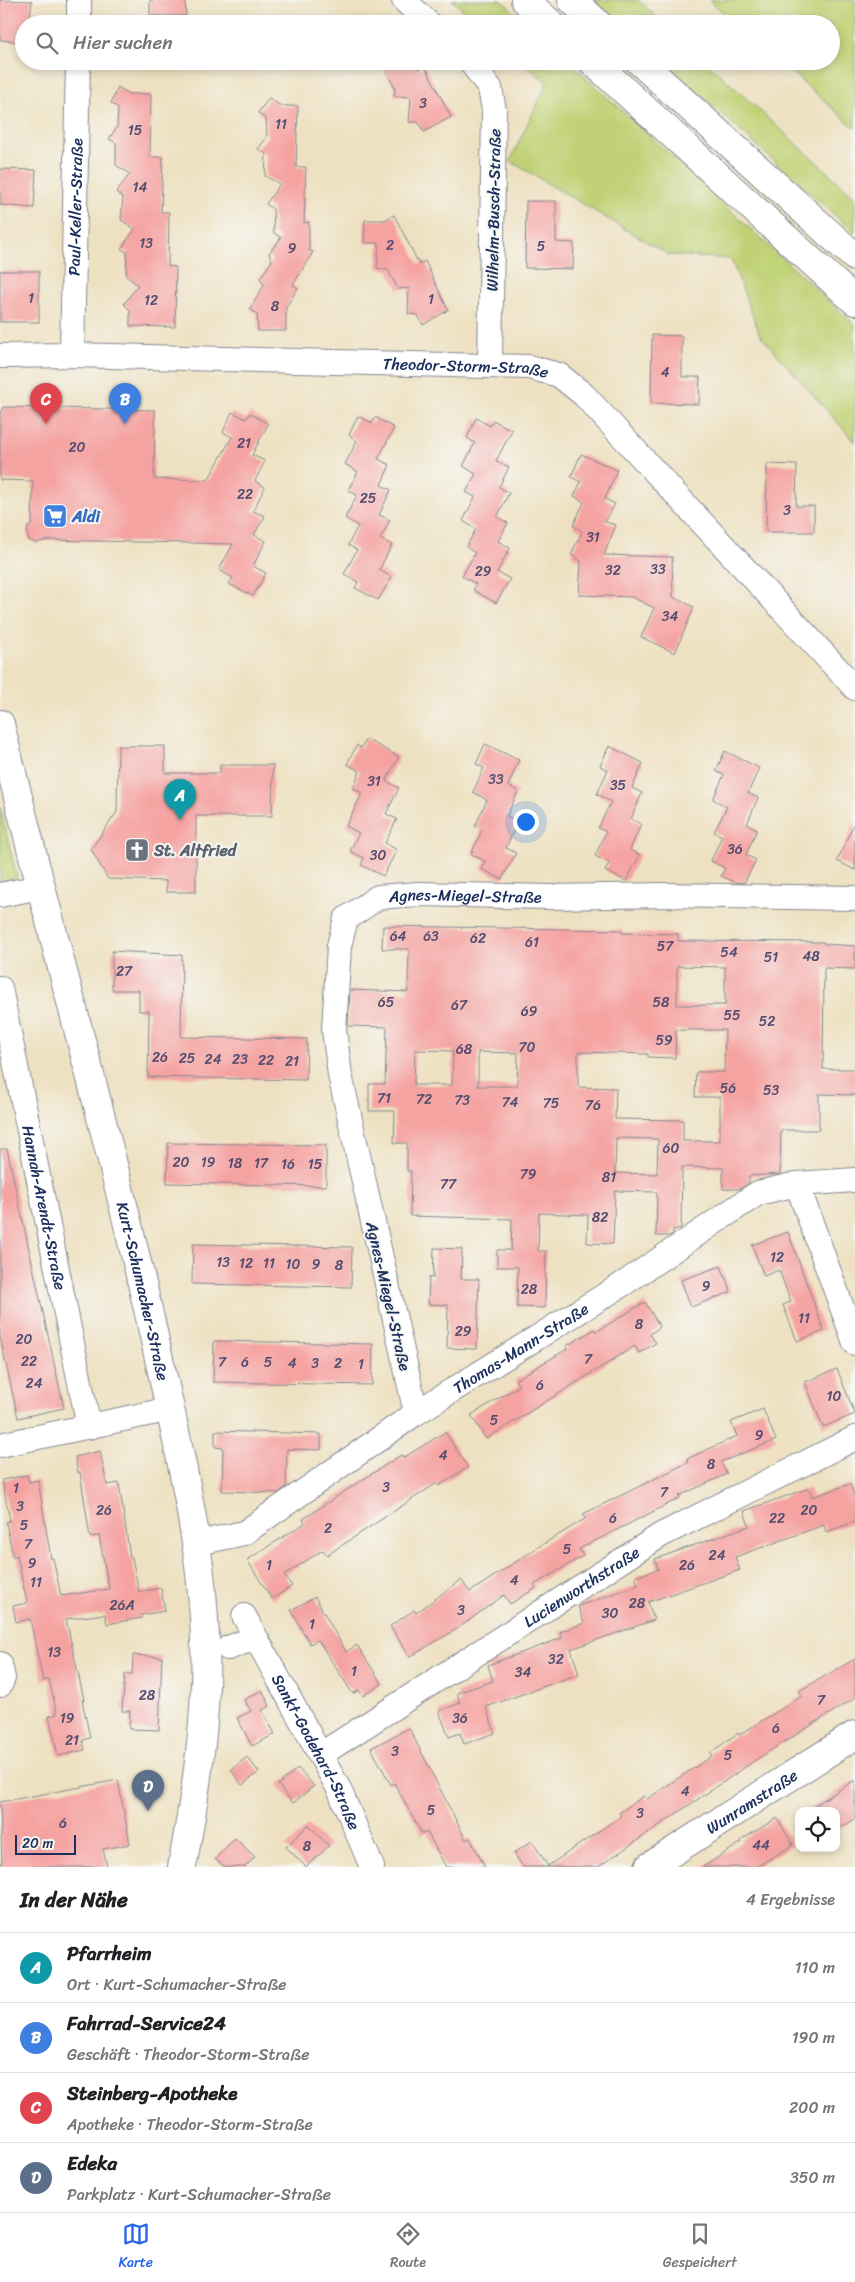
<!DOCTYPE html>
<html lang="de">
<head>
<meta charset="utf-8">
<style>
  :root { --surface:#fff; --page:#f2f2f2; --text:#202124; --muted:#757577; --line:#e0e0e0; --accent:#2563eb }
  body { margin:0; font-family:Sriracha,sans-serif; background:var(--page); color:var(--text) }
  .controls { position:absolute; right:15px; bottom:15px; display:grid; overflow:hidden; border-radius:10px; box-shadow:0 2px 8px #0003 }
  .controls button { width:45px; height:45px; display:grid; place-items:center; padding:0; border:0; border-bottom:1px solid var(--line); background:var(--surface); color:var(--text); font:25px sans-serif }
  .scale { position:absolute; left:15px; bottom:12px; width:61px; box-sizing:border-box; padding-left:5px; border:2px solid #1b2f5e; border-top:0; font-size:14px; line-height:18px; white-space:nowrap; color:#1b2f5e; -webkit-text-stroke:4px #f6f6f2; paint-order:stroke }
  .you { position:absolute; left:525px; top:821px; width:18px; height:18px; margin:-12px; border:4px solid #fff; border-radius:50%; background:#1a73e8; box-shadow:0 0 0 8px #1a73e833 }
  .badge { display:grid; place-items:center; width:32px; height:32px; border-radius:50%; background:var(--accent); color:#fff; font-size:16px; font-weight:700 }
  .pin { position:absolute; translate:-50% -41px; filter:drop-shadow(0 1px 2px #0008) }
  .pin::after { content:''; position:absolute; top:26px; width:18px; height:15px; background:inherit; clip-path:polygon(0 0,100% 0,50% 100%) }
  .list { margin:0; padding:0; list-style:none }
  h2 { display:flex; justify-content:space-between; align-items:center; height:65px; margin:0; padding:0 20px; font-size:21px }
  h2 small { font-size:16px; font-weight:400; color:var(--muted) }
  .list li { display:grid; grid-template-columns:32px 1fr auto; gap:15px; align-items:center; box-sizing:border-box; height:70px; padding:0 20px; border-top:1px solid var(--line) }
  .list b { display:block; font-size:19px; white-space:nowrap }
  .list p { margin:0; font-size:16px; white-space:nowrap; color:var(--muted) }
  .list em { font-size:16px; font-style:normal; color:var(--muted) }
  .icon { flex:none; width:28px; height:28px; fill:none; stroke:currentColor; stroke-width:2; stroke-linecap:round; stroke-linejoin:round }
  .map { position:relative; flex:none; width:855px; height:1867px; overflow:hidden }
  .search { position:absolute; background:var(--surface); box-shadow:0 2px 8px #0003; left:15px; right:15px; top:15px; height:55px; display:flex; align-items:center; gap:12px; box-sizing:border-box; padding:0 18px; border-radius:28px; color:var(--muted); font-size:19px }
  .sheet { height:345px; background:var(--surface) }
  nav { display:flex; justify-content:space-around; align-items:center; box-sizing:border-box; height:70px; border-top:1px solid var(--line); background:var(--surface); font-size:14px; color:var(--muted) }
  nav a { display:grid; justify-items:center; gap:2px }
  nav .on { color:var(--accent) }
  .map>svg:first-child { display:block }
</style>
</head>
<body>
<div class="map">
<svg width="855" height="1867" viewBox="0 0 855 1867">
  <rect width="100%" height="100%" fill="#f6f6f2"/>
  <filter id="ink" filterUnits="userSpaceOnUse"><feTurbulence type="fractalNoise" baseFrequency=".02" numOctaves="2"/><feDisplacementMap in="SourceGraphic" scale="10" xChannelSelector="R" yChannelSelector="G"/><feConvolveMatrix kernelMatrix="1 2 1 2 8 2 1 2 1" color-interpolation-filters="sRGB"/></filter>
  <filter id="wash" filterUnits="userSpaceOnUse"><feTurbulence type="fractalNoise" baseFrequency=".0096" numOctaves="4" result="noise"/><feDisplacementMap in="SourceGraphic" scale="20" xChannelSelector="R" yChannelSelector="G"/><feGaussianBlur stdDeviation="1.12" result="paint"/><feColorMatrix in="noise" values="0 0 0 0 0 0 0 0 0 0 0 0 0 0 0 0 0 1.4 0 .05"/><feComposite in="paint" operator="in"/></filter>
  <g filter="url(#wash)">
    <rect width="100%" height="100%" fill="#eee1c1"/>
    <g fill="#c0d275" stroke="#6e806a">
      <polygon points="452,0 501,0 527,24 479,24"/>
      <polygon points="594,0 638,0 664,24 620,24"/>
      <polygon points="709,0 855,0 855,128 779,61 831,61 831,24 736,24"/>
      <polygon points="522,61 568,61 855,325 855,442 760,335 731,259 669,255 510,161 547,83"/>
      <polygon points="662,61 705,61 855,197 855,233"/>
      <polygon points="0,807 17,878 0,882"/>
    </g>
    <g id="blocks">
      <g fill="#f5a3a1" fill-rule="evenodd">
        <polygon points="0,0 32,1 29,24 24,24 24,42 0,40"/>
        <polygon points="150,0 185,0 186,16 150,16"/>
        <polygon points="380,61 415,61 419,69 425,66 451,117 424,132 418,122 409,122 411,97 394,96 395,88"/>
        <polygon points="118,87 129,94 151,94 150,157 163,157 161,212 169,212 168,266 176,267 175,327 130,326 130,310 124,304 138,285 126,276 127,252 121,249 135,229 121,220 123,198 116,192 130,174 116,165 116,143 109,139 117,127 118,108 111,103"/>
        <polygon points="269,98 281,106 298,106 296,167 306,167 304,223 309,222 309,250 313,252 293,285 298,288 286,307 286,331 258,331 257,314 250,309 264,285 260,278 272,261 269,253 281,238 274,233 273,209 266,204 280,184 265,176 266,154 258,149 267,137 266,119 258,113"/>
        <polygon points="0,169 36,170 34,208 0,205"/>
        <polygon points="526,201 556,201 556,242 574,243 573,269 525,268"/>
        <polygon points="394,215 419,264 425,261 448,310 423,325 418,315 408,314 409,288 398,289 388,270 377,268 379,243 364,243 365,220 385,220"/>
        <rect x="0" y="271" width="39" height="51"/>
        <polygon points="652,335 682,336 682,377 700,377 699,404 651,403"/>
        <polygon points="3,407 155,410 154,479 208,480 232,437 223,432 232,412 246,419 250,413 268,424 252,455 265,461 255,481 265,487 253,511 265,516 254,535 266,541 253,566 266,573 253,596 229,584 233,578 219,570 233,544 49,540 35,543 29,540 27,534 28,527 32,524 33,481 0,480 0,414"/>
        <polygon points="358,416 372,423 375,417 394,428 378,459 390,465 381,485 391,490 379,515 390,520 380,539 392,545 379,570 392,577 378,600 355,588 358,582 344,574 357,550 348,545 358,526 345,518 357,495 348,490 358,472 345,464 357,441 349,435"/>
        <polygon points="476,418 490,426 493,420 512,430 496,461 509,467 499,487 509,493 497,517 508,523 498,541 510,548 497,572 510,579 496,603 473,590 476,584 462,576 475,553 466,547 476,529 463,521 475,497 466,492 476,474 463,466 475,443 467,438"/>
        <polygon points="581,454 617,470 605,499 615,504 605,522 616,525 604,555 672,557 673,597 694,607 675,653 641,637 654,608 632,597 579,595 581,561 571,555 582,531 573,526 584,502 574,496 581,482 571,477"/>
        <polygon points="767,464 797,465 796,506 814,506 814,532 766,532"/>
        <polygon points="366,739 399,757 386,781 399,788 386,814 397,819 385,843 397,850 383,876 361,865 364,858 350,851 359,833 346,826 362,793 353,788 360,771 347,764 357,745 361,748"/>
        <polygon points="485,744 519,760 508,786 518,791 507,816 517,822 506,848 516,853 502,879 481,869 485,861 471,854 482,830 475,826 487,800 473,792 484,768 476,764"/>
        <polygon points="118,746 165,746 165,773 220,773 220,765 273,765 272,816 196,816 196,892 166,892 166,881 108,879 91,849 117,812"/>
        <polygon points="609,746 643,763 632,788 642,793 631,819 641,824 630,850 640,855 626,881 605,871 609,863 595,856 606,832 598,828 611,802 597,794 608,770 600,766"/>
        <polygon points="725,751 759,768 748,793 758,798 747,824 757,829 746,855 756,860 744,883 734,882 721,876 725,868 711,861 722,836 714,832 727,807 713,799 724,775 716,771"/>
        <polygon points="855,821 855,870 837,861"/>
        <path d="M 383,926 L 622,930 L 622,933 L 678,934 L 678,941 L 824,942 L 824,944 L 855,946 L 855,969 L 824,968 L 823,1069 L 855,1069 L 855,1095 L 819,1094 L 819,1130 L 781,1130 L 780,1174 L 749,1176 L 749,1183 L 740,1189 L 723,1189 L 723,1168 L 682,1167 L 681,1228 L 673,1230 L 673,1234 L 669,1236 L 656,1236 L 657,1192 L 615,1191 L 613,1244 L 587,1243 L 588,1215 L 539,1213 L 538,1251 L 546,1251 L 545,1308 L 517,1307 L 518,1267 L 497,1267 L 497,1250 L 511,1250 L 512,1219 L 410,1216 L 411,1171 L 407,1171 L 407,1143 L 394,1143 L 395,1111 L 369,1111 L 369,1084 L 385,1084 L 387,1027 L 348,1026 L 350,990 L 408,992 L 409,949 L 382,949 ZM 677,966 L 725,967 L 725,1005 L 677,1005 ZM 676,1030 L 725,1030 L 724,1072 L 696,1072 L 695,1097 L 720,1097 L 720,1141 L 683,1141 L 683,1120 L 615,1119 L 616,1088 L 578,1087 L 578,1052 L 648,1054 L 648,1057 L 675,1058 ZM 415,1050 L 453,1051 L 452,1085 L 414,1085 ZM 478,1052 L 518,1053 L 517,1086 L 478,1086 ZM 616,1138 L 658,1139 L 657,1174 L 615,1173 Z"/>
        <polygon points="112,951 182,955 181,1037 307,1039 306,1080 148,1077 149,1011 139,1011 139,990 112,990"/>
        <polygon points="168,1143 326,1145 326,1186 167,1183"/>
        <polygon points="0,1149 7,1149 64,1408 18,1418 0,1337"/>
        <polygon points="788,1232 824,1331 797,1341 783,1305 791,1302 779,1270 764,1276 752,1245"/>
        <polygon points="193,1244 352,1247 351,1287 192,1284"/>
        <polygon points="434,1248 462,1249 461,1279 479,1279 477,1349 447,1348 448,1305 428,1304 429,1277 433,1278"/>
        <polygon points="721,1266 731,1292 691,1307 681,1280"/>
        <polygon points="645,1302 660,1327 650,1334 656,1343 639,1353 635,1346 486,1439 471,1415 519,1386 515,1380 567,1349 566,1346 595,1329 596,1332"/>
        <polygon points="214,1341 373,1344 372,1385 213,1382"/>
        <polygon points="837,1369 855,1414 823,1427 805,1382"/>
        <polygon points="763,1409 776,1440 721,1462 727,1474 679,1496 680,1498 579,1549 583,1556 534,1585 536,1588 510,1604 504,1595 460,1627 410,1657 390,1626 414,1610 416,1613 461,1580 470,1592 540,1546 585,1519 583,1514 689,1462 687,1459 737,1436 731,1422"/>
        <polygon points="215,1431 321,1434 321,1450 287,1449 286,1487 278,1493 222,1491 223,1448 215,1447"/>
        <polygon points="445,1432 468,1467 439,1486 437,1483 327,1555 323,1550 284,1575 292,1586 272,1599 247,1560 305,1523 303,1519 333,1499 401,1455 403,1458"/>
        <polygon points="100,1451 107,1485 119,1483 130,1557 132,1557 139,1592 161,1588 165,1611 141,1615 142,1618 107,1624 105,1614 66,1619 84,1700 82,1700 90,1738 83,1740 85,1750 58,1756 49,1716 57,1714 49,1679 43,1681 30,1619 16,1622 13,1606 27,1603 17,1555 13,1557 6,1522 10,1520 2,1480 27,1475 29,1482 38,1480 51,1559 53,1558 61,1596 109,1589 99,1536 90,1537 80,1472 78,1473 75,1457"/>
        <polygon points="850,1484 855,1498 855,1522 826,1532 824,1525 735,1557 740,1570 648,1602 654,1620 571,1649 579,1674 486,1707 495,1733 464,1744 460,1733 449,1737 439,1711 460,1703 457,1693 493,1681 488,1665 562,1638 560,1632 584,1623 578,1606 638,1585 635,1577 658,1569 655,1559 749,1526 744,1511 809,1488 812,1497"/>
        <polygon points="315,1597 346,1652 357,1645 382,1684 363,1696 359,1690 353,1694 318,1640 310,1644 291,1610"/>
        <polygon points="133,1655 162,1657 159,1730 129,1729 130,1711 122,1711 125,1674 132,1674"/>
        <polygon points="855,1659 855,1698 757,1759 598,1867 523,1867 514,1853 532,1841 548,1866 621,1816 619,1813 644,1796 647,1799 712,1756 710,1753 738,1733 739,1735 802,1696 799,1691"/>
        <polygon points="262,1690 270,1706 262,1710 275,1734 252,1746 237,1718 251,1711 244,1700"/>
        <polygon points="409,1728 466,1840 470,1838 485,1867 446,1867 427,1832 422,1834 394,1783 391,1785 371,1748"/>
        <polygon points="247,1757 259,1772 242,1785 231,1770"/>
        <polygon points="298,1768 314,1786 293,1803 278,1785"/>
        <polygon points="118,1780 130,1844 103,1849 107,1867 2,1867 0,1802"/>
        <polygon points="855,1780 855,1819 836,1831 836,1811 806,1811"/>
        <polygon points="777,1818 793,1845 756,1867 703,1867 742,1842 741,1840"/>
        <polygon points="308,1825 329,1846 306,1867 286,1847"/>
        <polygon points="235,1838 255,1857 245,1867 225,1867 215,1859"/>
      </g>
    </g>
  </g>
  <g filter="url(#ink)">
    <use href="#blocks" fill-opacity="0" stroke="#848890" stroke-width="1"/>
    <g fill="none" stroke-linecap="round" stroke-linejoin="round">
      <defs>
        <g id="street">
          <polyline points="404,0 429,24"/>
          <polyline points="79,24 79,0"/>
          <polyline points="470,61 490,88 494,110 490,366"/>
          <path id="s1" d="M 72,355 L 78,61"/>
          <path id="s2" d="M 0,356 L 72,355 L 528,367 L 559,375 L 584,395 L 855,688"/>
          <polyline points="0,895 40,887"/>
          <path id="s3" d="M 0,988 L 89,1427"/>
          <polyline points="797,1184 855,1343"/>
          <path id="s4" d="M 416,1413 L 340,1075 L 334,1030 L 339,946 L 346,919 L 378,897 L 418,894 L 551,897 L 664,895 L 855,898"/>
          <polyline points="0,1445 171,1409"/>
          <path id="s5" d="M 198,1543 L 244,1533 L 416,1413 L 623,1284 L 758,1193 L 797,1184 L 855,1180"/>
          <path id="s6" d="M 244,1616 L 339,1789 L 372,1867"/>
          <polyline points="228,1648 255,1638"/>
          <polyline points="0,1664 3,1678 0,1685"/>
          <path id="s7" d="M 320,1755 L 661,1535 L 855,1438"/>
        </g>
        <g id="secondary">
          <path id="s8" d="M 0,724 C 50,932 110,1137 156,1345 C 177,1442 202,1540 205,1640 C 208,1717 196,1792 182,1867"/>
          <path id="s9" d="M 649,1867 L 855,1735"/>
        </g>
        <g id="highway">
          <polyline points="525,0 551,24"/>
          <polyline points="572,0 598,24"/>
          <polyline points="592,61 855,301"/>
          <polyline points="639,61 855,257"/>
        </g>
      </defs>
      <use href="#street" stroke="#848890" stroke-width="26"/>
      <use href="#secondary" stroke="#848890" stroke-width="30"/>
      <use href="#highway" stroke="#848890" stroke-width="30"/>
      <use href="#street" stroke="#fff" stroke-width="24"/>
      <use href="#secondary" stroke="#fff" stroke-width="28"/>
      <use href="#highway" stroke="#fff" stroke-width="28"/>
    </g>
  </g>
  <defs>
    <symbol id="supermarket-square" viewBox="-11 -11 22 22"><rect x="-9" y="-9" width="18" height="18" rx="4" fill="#3f7fe0" stroke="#f6f6f2"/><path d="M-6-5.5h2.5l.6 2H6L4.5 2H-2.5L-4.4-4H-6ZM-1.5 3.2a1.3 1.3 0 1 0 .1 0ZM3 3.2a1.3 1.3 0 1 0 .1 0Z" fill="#fff"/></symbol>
    <symbol id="church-square" viewBox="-11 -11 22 22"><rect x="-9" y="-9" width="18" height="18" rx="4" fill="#6b7280" stroke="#f6f6f2"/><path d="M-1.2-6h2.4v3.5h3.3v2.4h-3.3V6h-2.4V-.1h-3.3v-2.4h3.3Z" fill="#fff"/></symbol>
  </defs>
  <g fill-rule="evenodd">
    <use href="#supermarket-square" x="41" y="502" width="28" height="28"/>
    <use href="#church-square" x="123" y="836" width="28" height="28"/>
  </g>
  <g text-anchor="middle" stroke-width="4" stroke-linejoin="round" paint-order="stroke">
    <g font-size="14" fill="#524c6f">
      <text x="423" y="108">3</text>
      <text x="281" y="129">11</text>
      <text x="135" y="135">15</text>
      <text x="140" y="192">14</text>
      <text x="146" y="248">13</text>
      <text x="390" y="250">2</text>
      <text x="541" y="251">5</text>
      <text x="292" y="253">9</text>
      <text x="31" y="303">1</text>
      <text x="431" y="304">1</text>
      <text x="151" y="305">12</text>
      <text x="275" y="311">8</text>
      <text x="665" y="377">4</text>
      <text x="244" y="448">21</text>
      <text x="77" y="452">20</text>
      <text x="245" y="499">22</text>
      <text x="368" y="503">25</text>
      <text x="787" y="515">3</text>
      <text x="593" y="542">31</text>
      <text x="658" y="574">33</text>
      <text x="613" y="575">32</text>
      <text x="483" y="576">29</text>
      <text x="670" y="621">34</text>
      <text x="496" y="784">33</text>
      <text x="374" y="786">31</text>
      <text x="618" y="790">35</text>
      <text x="735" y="854">36</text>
      <text x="378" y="860">30</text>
      <text x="398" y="941">64</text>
      <text x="431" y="941">63</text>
      <text x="478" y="943">62</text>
      <text x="532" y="947">61</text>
      <text x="665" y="951">57</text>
      <text x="729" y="957">54</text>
      <text x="811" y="961">48</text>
      <text x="771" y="962">51</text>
      <text x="124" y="976">27</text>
      <text x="386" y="1007">65</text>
      <text x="661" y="1007">58</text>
      <text x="459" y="1010">67</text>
      <text x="529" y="1016">69</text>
      <text x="732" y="1020">55</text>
      <text x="767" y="1026">52</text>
      <text x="664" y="1045">59</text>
      <text x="527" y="1052">70</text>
      <text x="464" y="1054">68</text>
      <text x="160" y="1062">26</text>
      <text x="187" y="1063">25</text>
      <text x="213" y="1064">24</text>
      <text x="240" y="1064">23</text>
      <text x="266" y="1065">22</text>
      <text x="292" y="1066">21</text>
      <text x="728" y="1093">56</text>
      <text x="771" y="1095">53</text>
      <text x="384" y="1103">71</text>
      <text x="424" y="1104">72</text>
      <text x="462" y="1105">73</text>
      <text x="510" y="1107">74</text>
      <text x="551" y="1108">75</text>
      <text x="593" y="1110">76</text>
      <text x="671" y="1153">60</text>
      <text x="181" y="1167">20</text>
      <text x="208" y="1167">19</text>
      <text x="235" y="1168">18</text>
      <text x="261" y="1168">17</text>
      <text x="288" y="1169">16</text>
      <text x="315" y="1169">15</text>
      <text x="528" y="1179">79</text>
      <text x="609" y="1182">81</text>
      <text x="448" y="1189">77</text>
      <text x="600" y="1222">82</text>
      <text x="777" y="1262">12</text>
      <text x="223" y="1267">13</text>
      <text x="246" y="1268">12</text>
      <text x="269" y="1268">11</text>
      <text x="293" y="1269">10</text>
      <text x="316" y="1269">9</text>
      <text x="339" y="1270">8</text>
      <text x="706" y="1291">9</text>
      <text x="529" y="1294">28</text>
      <text x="804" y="1323">11</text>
      <text x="639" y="1329">8</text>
      <text x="463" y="1336">29</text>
      <text x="24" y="1344">20</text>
      <text x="588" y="1364">7</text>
      <text x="29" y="1366">22</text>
      <text x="222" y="1367">7</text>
      <text x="245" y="1367">6</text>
      <text x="268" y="1367">5</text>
      <text x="292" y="1368">4</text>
      <text x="315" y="1368">3</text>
      <text x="338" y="1368">2</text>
      <text x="361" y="1369">1</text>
      <text x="34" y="1388">24</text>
      <text x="540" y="1390">6</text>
      <text x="834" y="1401">10</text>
      <text x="494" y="1425">5</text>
      <text x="759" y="1440">9</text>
      <text x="443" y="1460">4</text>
      <text x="711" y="1469">8</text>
      <text x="386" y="1492">3</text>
      <text x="16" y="1493">1</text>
      <text x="664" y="1497">7</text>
      <text x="20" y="1511">3</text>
      <text x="104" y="1515">26</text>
      <text x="809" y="1515">20</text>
      <text x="613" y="1523">6</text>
      <text x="777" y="1523">22</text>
      <text x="24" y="1530">5</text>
      <text x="328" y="1533">2</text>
      <text x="28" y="1549">7</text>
      <text x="567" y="1554">5</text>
      <text x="717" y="1560">24</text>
      <text x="32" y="1568">9</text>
      <text x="269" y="1570">1</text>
      <text x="687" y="1570">26</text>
      <text x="514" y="1585">4</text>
      <text x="36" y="1587">11</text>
      <text x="637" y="1608">28</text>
      <text x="122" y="1610">26A</text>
      <text x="461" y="1615">3</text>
      <text x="610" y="1618">30</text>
      <text x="312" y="1629">1</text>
      <text x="54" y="1657">13</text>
      <text x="556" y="1664">32</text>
      <text x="354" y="1676">1</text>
      <text x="523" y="1677">34</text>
      <text x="147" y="1700">28</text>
      <text x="821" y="1705">7</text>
      <text x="67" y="1723">19</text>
      <text x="460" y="1723">36</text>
      <text x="776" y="1733">6</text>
      <text x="72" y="1745">21</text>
      <text x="395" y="1756">3</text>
      <text x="728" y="1760">5</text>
      <text x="685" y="1796">4</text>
      <text x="431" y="1815">5</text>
      <text x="640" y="1818">3</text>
      <text x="63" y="1828">6</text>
      <text x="761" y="1850">44</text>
      <text x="307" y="1851">8</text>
    </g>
    <g font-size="16" fill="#1b2f5e" stroke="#f6f6f2">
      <text dy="6" stroke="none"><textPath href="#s1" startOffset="148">Paul-Keller-Straße</textPath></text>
      <text transform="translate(493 210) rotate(-89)" y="6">Wilhelm-Busch-Straße</text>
      <text dy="6" stroke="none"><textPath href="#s2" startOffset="466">Theodor-Storm-Straße</textPath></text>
      <text dy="6" stroke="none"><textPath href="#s4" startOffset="630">Agnes-Miegel-Straße</textPath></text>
      <text dy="6" stroke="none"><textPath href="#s3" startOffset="224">Hannah-Arendt-Straße</textPath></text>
      <text dy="6" stroke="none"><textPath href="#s8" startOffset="585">Kurt-Schumacher-Straße</textPath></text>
      <text transform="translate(389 1296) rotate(77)" y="6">Agnes-Miegel-Straße</text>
      <text dy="6" stroke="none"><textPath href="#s5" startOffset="380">Thomas-Mann-Straße</textPath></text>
      <text dy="6" stroke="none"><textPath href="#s7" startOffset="311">Lucienworthstraße</textPath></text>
      <text dy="6" stroke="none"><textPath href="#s6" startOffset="154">Sankt-Godehard-Straße</textPath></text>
      <text dy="6" stroke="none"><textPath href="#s9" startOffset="122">Wunramstraße</textPath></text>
    </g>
    <g font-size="16" font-weight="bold" fill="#366cbe" stroke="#f6f6f2" text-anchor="start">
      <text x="72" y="522">Aldi</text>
    </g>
    <g font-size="16" font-weight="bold" fill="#5b616d" stroke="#f6f6f2" text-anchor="start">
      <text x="154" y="856">St. Altfried</text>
    </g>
  </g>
</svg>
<div class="controls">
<button><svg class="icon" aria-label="locate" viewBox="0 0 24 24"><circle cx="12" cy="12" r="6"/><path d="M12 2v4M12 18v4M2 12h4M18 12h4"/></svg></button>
</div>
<div class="scale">20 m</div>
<div class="you"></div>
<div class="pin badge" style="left:180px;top:820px;background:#0f9aa8">A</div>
<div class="pin badge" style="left:125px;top:424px;background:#3f7fe0">B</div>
<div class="pin badge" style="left:46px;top:424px;background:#e0444e">C</div>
<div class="pin badge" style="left:148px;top:1811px;background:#5c6f8a">D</div>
<div class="search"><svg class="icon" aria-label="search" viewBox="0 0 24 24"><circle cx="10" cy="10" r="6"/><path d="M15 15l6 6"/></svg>Hier suchen</div>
</div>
<section class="sheet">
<h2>In der Nähe<small>4 Ergebnisse</small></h2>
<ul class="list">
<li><span class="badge" style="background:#0f9aa8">A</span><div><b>Pfarrheim</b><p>Ort · Kurt-Schumacher-Straße</p></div><em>110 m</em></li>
<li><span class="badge" style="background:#3f7fe0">B</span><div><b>Fahrrad-Service24</b><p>Geschäft · Theodor-Storm-Straße</p></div><em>190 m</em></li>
<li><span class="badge" style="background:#e0444e">C</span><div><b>Steinberg-Apotheke</b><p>Apotheke · Theodor-Storm-Straße</p></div><em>200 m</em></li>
<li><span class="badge" style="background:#5c6f8a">D</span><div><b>Edeka</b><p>Parkplatz · Kurt-Schumacher-Straße</p></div><em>350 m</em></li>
</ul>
</section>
<nav>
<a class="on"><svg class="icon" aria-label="map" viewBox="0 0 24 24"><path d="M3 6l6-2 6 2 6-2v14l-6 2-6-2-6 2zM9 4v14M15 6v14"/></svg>Karte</a>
<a><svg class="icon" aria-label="directions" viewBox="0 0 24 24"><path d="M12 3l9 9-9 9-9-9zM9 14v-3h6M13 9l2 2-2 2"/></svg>Route</a>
<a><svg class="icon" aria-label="saved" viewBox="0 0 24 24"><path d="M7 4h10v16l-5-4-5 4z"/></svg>Gespeichert</a>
</nav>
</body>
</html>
